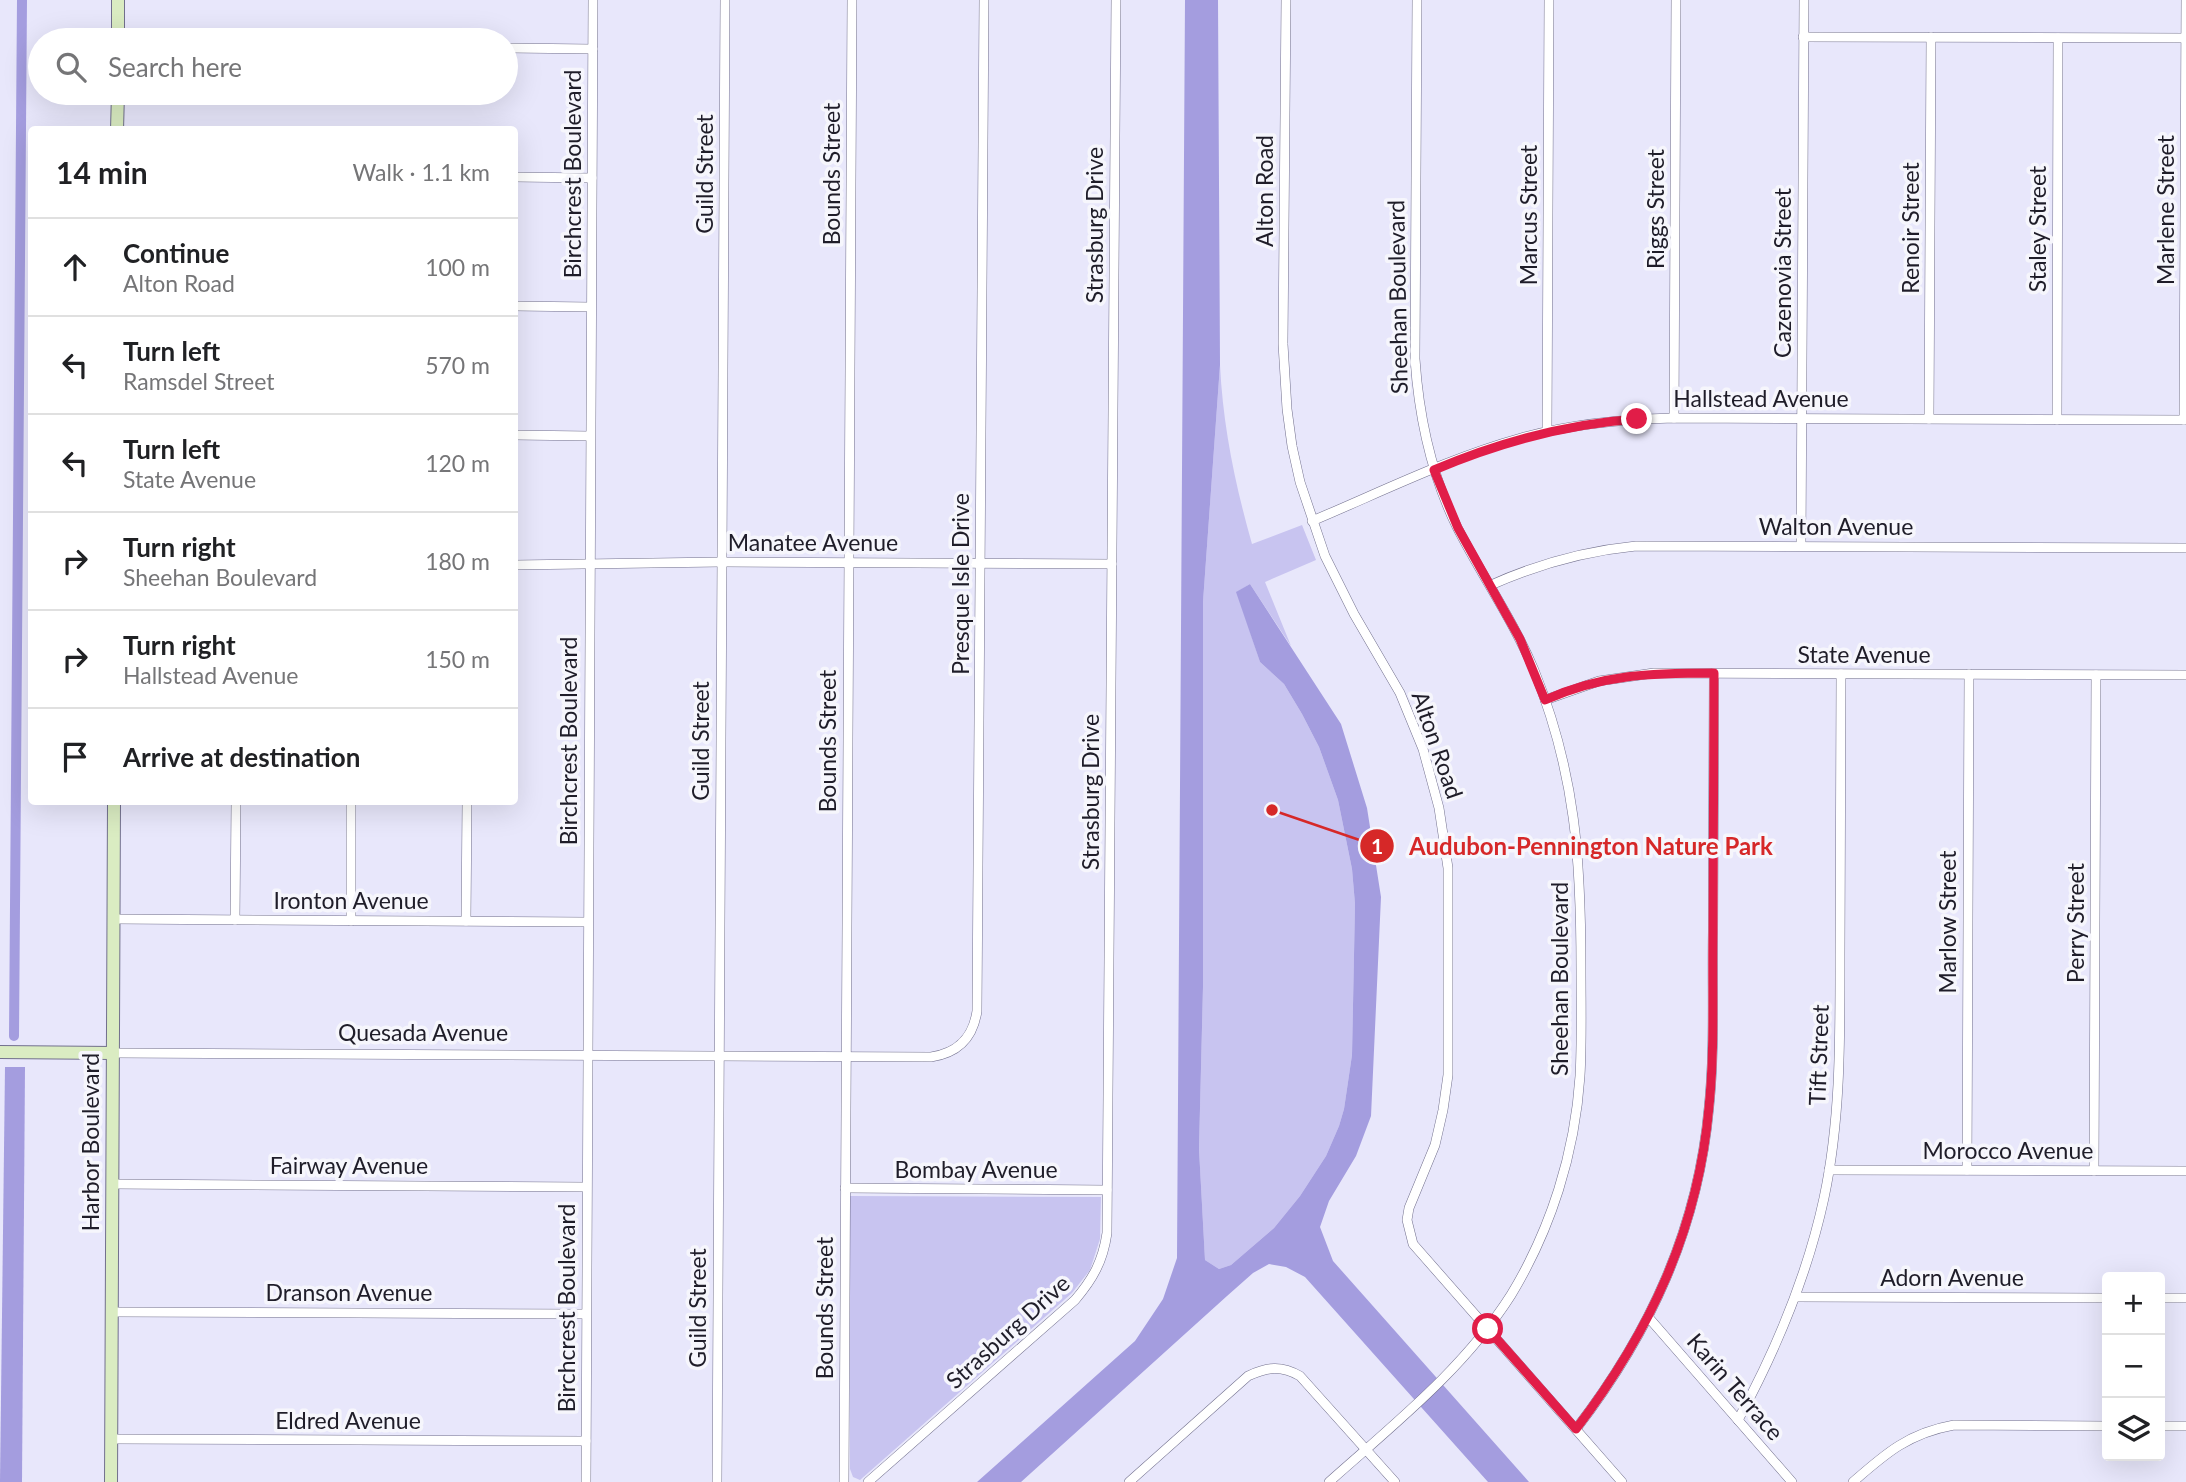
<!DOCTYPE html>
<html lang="en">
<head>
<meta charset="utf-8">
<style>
  :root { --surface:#fff; --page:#f2f2f2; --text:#202124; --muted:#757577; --line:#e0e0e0 }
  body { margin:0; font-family:Lato,sans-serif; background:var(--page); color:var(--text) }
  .controls { position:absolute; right:21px; bottom:21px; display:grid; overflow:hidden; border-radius:7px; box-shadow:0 7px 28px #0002 }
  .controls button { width:63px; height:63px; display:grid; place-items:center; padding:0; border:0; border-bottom:2px solid var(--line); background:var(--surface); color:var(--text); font:35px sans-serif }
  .stop { position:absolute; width:21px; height:21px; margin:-16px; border:5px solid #e11d48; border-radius:50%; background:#fff }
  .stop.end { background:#e11d48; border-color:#fff; box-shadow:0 2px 7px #0008 }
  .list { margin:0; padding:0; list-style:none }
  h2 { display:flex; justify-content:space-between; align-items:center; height:91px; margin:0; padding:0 28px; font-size:30px }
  h2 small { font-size:23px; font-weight:400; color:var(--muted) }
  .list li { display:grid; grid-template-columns:46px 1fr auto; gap:21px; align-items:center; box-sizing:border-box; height:98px; padding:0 28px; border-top:2px solid var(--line) }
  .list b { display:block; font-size:26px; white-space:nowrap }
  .list p { margin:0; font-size:23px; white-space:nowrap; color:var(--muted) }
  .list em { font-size:23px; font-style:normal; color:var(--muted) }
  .icon { flex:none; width:38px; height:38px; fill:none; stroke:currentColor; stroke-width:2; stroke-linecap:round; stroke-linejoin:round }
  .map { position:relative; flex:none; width:2186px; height:1482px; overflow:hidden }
  .search { position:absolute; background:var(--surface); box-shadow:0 7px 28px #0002; left:28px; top:28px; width:490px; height:77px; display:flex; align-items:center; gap:18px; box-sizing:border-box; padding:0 24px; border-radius:38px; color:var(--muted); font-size:26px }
  .panel { position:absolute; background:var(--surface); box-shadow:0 7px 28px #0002; left:28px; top:126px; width:490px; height:679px; border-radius:7px }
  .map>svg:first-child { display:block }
</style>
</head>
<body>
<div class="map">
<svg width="2186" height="1482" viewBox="0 0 2186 1482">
  <rect width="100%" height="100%" fill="#e8e7fb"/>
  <g fill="#c8c4f0">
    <path d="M 1220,365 C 1223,426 1235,484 1252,544 L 1302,525 L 1316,560 L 1265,582 L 1291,646 L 1250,584 L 1237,592 L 1260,662 L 1284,684 L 1302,714 L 1319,747 L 1338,800 L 1352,869 L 1355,904 L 1352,1055 L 1344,1109 L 1339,1126 L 1326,1156 L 1300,1196 L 1274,1228 L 1231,1265 L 1219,1269 L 1205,1260 L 1199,1149 L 1203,987 L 1203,602 Z"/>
    <polygon points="850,1196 1101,1197 1100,1239 1090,1270 1072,1293 860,1480 853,1477 850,1469"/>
  </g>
  <g fill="#a49ddf">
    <polygon points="1185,0 1218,0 1220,365 1203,602 1203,987 1199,1149 1205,1260 1219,1269 1231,1265 1274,1228 1300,1196 1326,1156 1339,1126 1344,1109 1352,1055 1355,904 1352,869 1338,800 1319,747 1302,714 1284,684 1260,662 1236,592 1250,584 1341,724 1367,808 1381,897 1371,1116 1356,1156 1329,1201 1320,1227 1333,1261 1529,1482 1488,1482 1305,1277 1286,1267 1269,1264 1253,1273 1227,1296 1021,1482 977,1482 1135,1341 1163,1299 1177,1258"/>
    <polygon points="5,1067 25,1067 22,1482 0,1482"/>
  </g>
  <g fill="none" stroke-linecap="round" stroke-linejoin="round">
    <polyline stroke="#a49ddf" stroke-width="10" points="14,1036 22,0"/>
    <defs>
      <g id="street">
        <polyline points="1286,0 1283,344 1287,409 1292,446 1300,482 1325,556 1354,614 1400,693 1423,749 1439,808 1448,868 1448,1075 1443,1110 1435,1145 1409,1208 1407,1220 1413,1244 1622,1482"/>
        <polyline points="1803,37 2186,38"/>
        <polyline points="506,48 593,49"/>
        <polyline points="514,177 592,178"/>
        <polyline points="514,306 591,307"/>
        <polyline points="1674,418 1676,0"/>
        <polyline points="1929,419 1931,37"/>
        <polyline points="2057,420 2058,38"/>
        <polyline points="2184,420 2186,0"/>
        <polyline points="1547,431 1549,0"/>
        <polyline points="514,435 590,436"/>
        <path d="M 1312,521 C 1381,492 1449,458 1521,438 C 1571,424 1622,419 1674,418 L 2186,420"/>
        <polyline points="1801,546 1804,0"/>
        <polyline points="514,565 721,562 1112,564"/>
        <path d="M 1491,585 C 1538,564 1585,551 1636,546 L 2186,548"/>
        <polyline points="1545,700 1599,681 1654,673 2186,675"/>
        <polyline points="113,919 587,922"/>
        <polyline points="235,920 236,802"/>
        <polyline points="351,921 351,802"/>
        <polyline points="466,921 467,802"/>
        <path d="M 113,1053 L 931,1057 C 958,1053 973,1038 977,1011 L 984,0"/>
        <polyline points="1829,1170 2186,1171"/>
        <polyline points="1967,1170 1969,674"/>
        <polyline points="2094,1171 2096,675"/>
        <polyline points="112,1184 586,1187"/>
        <polyline points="845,1188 1107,1190"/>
        <polyline points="1796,1297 2107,1298"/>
        <polyline points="2160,1298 2186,1298"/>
        <polyline points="112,1312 586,1314"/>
        <polyline points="1649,1318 1792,1482"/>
        <path d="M 1738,1420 C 1776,1350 1807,1277 1824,1198 C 1841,1118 1840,1037 1840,955 C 1840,861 1841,767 1841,674"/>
        <polyline points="2160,1426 2186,1426"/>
        <path d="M 1576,1429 C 1650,1333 1698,1229 1709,1107 C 1715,1049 1712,990 1713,932 C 1713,846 1713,760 1714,673"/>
        <polyline points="111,1439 586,1441"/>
        <polyline points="586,1482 593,0"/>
        <polyline points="717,1482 725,0"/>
        <polyline points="844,1482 852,0"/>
        <path d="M 868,1482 L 1075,1300 C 1093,1279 1103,1261 1107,1233 L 1116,0"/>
        <path d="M 1129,1482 L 1248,1376 C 1267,1367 1281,1365 1300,1376 L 1395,1482"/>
        <path d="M 1329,1482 C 1394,1424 1464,1369 1511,1295 C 1551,1229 1575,1153 1580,1076 C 1582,1041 1581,1006 1581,970 C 1581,861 1576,774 1534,670 C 1513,620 1482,576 1457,527 C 1431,474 1419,418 1415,359 L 1417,0"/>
        <path d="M 1853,1482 C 1886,1453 1909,1433 1954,1425 L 2107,1426"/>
      </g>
      <g id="secondary">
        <polyline points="118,40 118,0"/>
        <polyline points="117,130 118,93"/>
        <polyline points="0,1052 113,1053"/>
        <polyline points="111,1482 114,802"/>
      </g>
    </defs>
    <use href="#street" stroke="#72708d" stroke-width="10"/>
    <use href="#secondary" stroke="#72708d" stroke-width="14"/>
    <use href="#street" stroke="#fff" stroke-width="9"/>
    <use href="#secondary" stroke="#daecc2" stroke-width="12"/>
  </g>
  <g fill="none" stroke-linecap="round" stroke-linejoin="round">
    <path stroke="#e11d48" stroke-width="9" d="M 1488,1329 L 1576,1429 C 1650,1332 1698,1230 1709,1107 C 1715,1049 1712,990 1713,932 C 1713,846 1713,760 1714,673 C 1652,673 1603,674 1545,700 L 1520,639 L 1458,528 L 1434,470 C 1500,442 1565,424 1637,419"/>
  </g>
  <g text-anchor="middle" stroke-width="7" stroke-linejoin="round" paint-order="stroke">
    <g font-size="23" fill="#1f1d29" stroke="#f6f6fc">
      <text transform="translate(573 174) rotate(-90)" y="8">Birchcrest Boulevard</text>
      <text transform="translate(705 174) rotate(-90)" y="8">Guild Street</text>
      <text transform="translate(832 174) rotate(-90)" y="8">Bounds Street</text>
      <text transform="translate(1265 191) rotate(-90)" y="8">Alton Road</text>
      <text transform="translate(1656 209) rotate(-90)" y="8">Riggs Street</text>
      <text transform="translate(2166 210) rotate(-90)" y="8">Marlene Street</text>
      <text transform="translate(1529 215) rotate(-90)" y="8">Marcus Street</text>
      <text transform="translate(1095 225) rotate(-90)" y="8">Strasburg Drive</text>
      <text transform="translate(1911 228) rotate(-90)" y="8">Renoir Street</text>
      <text transform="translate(2038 229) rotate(-90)" y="8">Staley Street</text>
      <text transform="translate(1783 273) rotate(-90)" y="8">Cazenovia Street</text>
      <text transform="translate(1398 297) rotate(-91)" y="8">Sheehan Boulevard</text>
      <text x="1761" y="407">Hallstead Avenue</text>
      <text x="1836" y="535">Walton Avenue</text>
      <text x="813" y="551">Manatee Avenue</text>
      <text transform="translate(961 584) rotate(-90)" y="8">Presque Isle Drive</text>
      <text x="1864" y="663">State Avenue</text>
      <text transform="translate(569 741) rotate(-90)" y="8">Birchcrest Boulevard</text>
      <text transform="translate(701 741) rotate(-90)" y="8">Guild Street</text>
      <text transform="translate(828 741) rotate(-90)" y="8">Bounds Street</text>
      <text transform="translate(1437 745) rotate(71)" y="8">Alton Road</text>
      <text transform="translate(1091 792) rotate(-90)" y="8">Strasburg Drive</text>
      <text x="351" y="909">Ironton Avenue</text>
      <text transform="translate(1948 922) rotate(-90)" y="8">Marlow Street</text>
      <text transform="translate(2076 923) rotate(-90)" y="8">Perry Street</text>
      <text transform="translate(1560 979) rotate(-90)" y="8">Sheehan Boulevard</text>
      <text x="423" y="1041">Quesada Avenue</text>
      <text transform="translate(1819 1055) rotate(-88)" y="8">Tift Street</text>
      <text transform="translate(91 1142) rotate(-90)" y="8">Harbor Boulevard</text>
      <text x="2008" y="1159">Morocco Avenue</text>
      <text x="349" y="1174">Fairway Avenue</text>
      <text x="976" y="1178">Bombay Avenue</text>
      <text x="1952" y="1286">Adorn Avenue</text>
      <text x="349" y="1301">Dranson Avenue</text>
      <text transform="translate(567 1308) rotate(-90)" y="8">Birchcrest Boulevard</text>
      <text transform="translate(698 1308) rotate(-90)" y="8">Guild Street</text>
      <text transform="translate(825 1308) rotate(-90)" y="8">Bounds Street</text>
      <text transform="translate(1008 1332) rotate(-42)" y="8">Strasburg Drive</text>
      <text transform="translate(1735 1387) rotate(49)" y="8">Karin Terrace</text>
      <text x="348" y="1429">Eldred Avenue</text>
    </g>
  </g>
  <path fill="none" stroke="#d62828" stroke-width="2.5" d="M1272 810L1377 846"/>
  <g fill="#d62828" stroke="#f6f6fc" stroke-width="2.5">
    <circle cx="1272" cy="810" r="7"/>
    <circle cx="1377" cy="846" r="18"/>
  </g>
  <g font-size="21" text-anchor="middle" font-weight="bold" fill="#fff">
    <text x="1377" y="854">1</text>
  </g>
  <g font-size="24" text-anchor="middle" font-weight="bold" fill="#d62828" stroke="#f6f6fc" stroke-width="7" stroke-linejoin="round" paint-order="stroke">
    <text x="1591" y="855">Audubon-Pennington Nature Park</text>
  </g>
</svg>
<div class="controls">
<button>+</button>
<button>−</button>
<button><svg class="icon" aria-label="layers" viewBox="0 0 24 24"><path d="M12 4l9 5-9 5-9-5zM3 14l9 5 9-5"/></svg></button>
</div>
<div class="stop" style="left:1488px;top:1329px"></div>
<div class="stop end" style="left:1637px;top:419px"></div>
<div class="search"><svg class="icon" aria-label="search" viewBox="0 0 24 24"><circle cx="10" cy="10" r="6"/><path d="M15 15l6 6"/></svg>Search here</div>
<section class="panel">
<h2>14 min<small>Walk · 1.1 km</small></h2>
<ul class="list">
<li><svg class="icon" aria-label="ahead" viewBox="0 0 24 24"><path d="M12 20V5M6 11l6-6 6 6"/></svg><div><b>Continue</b><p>Alton Road</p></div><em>100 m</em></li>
<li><svg class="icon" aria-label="left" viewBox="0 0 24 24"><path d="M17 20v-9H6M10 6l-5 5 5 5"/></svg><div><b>Turn left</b><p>Ramsdel Street</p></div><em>570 m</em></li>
<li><svg class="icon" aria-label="left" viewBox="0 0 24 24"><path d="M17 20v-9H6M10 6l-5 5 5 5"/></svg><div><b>Turn left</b><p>State Avenue</p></div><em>120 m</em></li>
<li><svg class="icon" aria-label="right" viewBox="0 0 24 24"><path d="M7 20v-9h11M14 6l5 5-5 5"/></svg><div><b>Turn right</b><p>Sheehan Boulevard</p></div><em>180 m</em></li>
<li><svg class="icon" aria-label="right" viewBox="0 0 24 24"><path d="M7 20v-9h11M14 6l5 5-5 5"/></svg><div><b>Turn right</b><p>Hallstead Avenue</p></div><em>150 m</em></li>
<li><svg class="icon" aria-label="arrive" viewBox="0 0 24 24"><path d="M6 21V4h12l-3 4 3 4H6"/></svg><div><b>Arrive at destination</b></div></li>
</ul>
</section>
</div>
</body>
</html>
